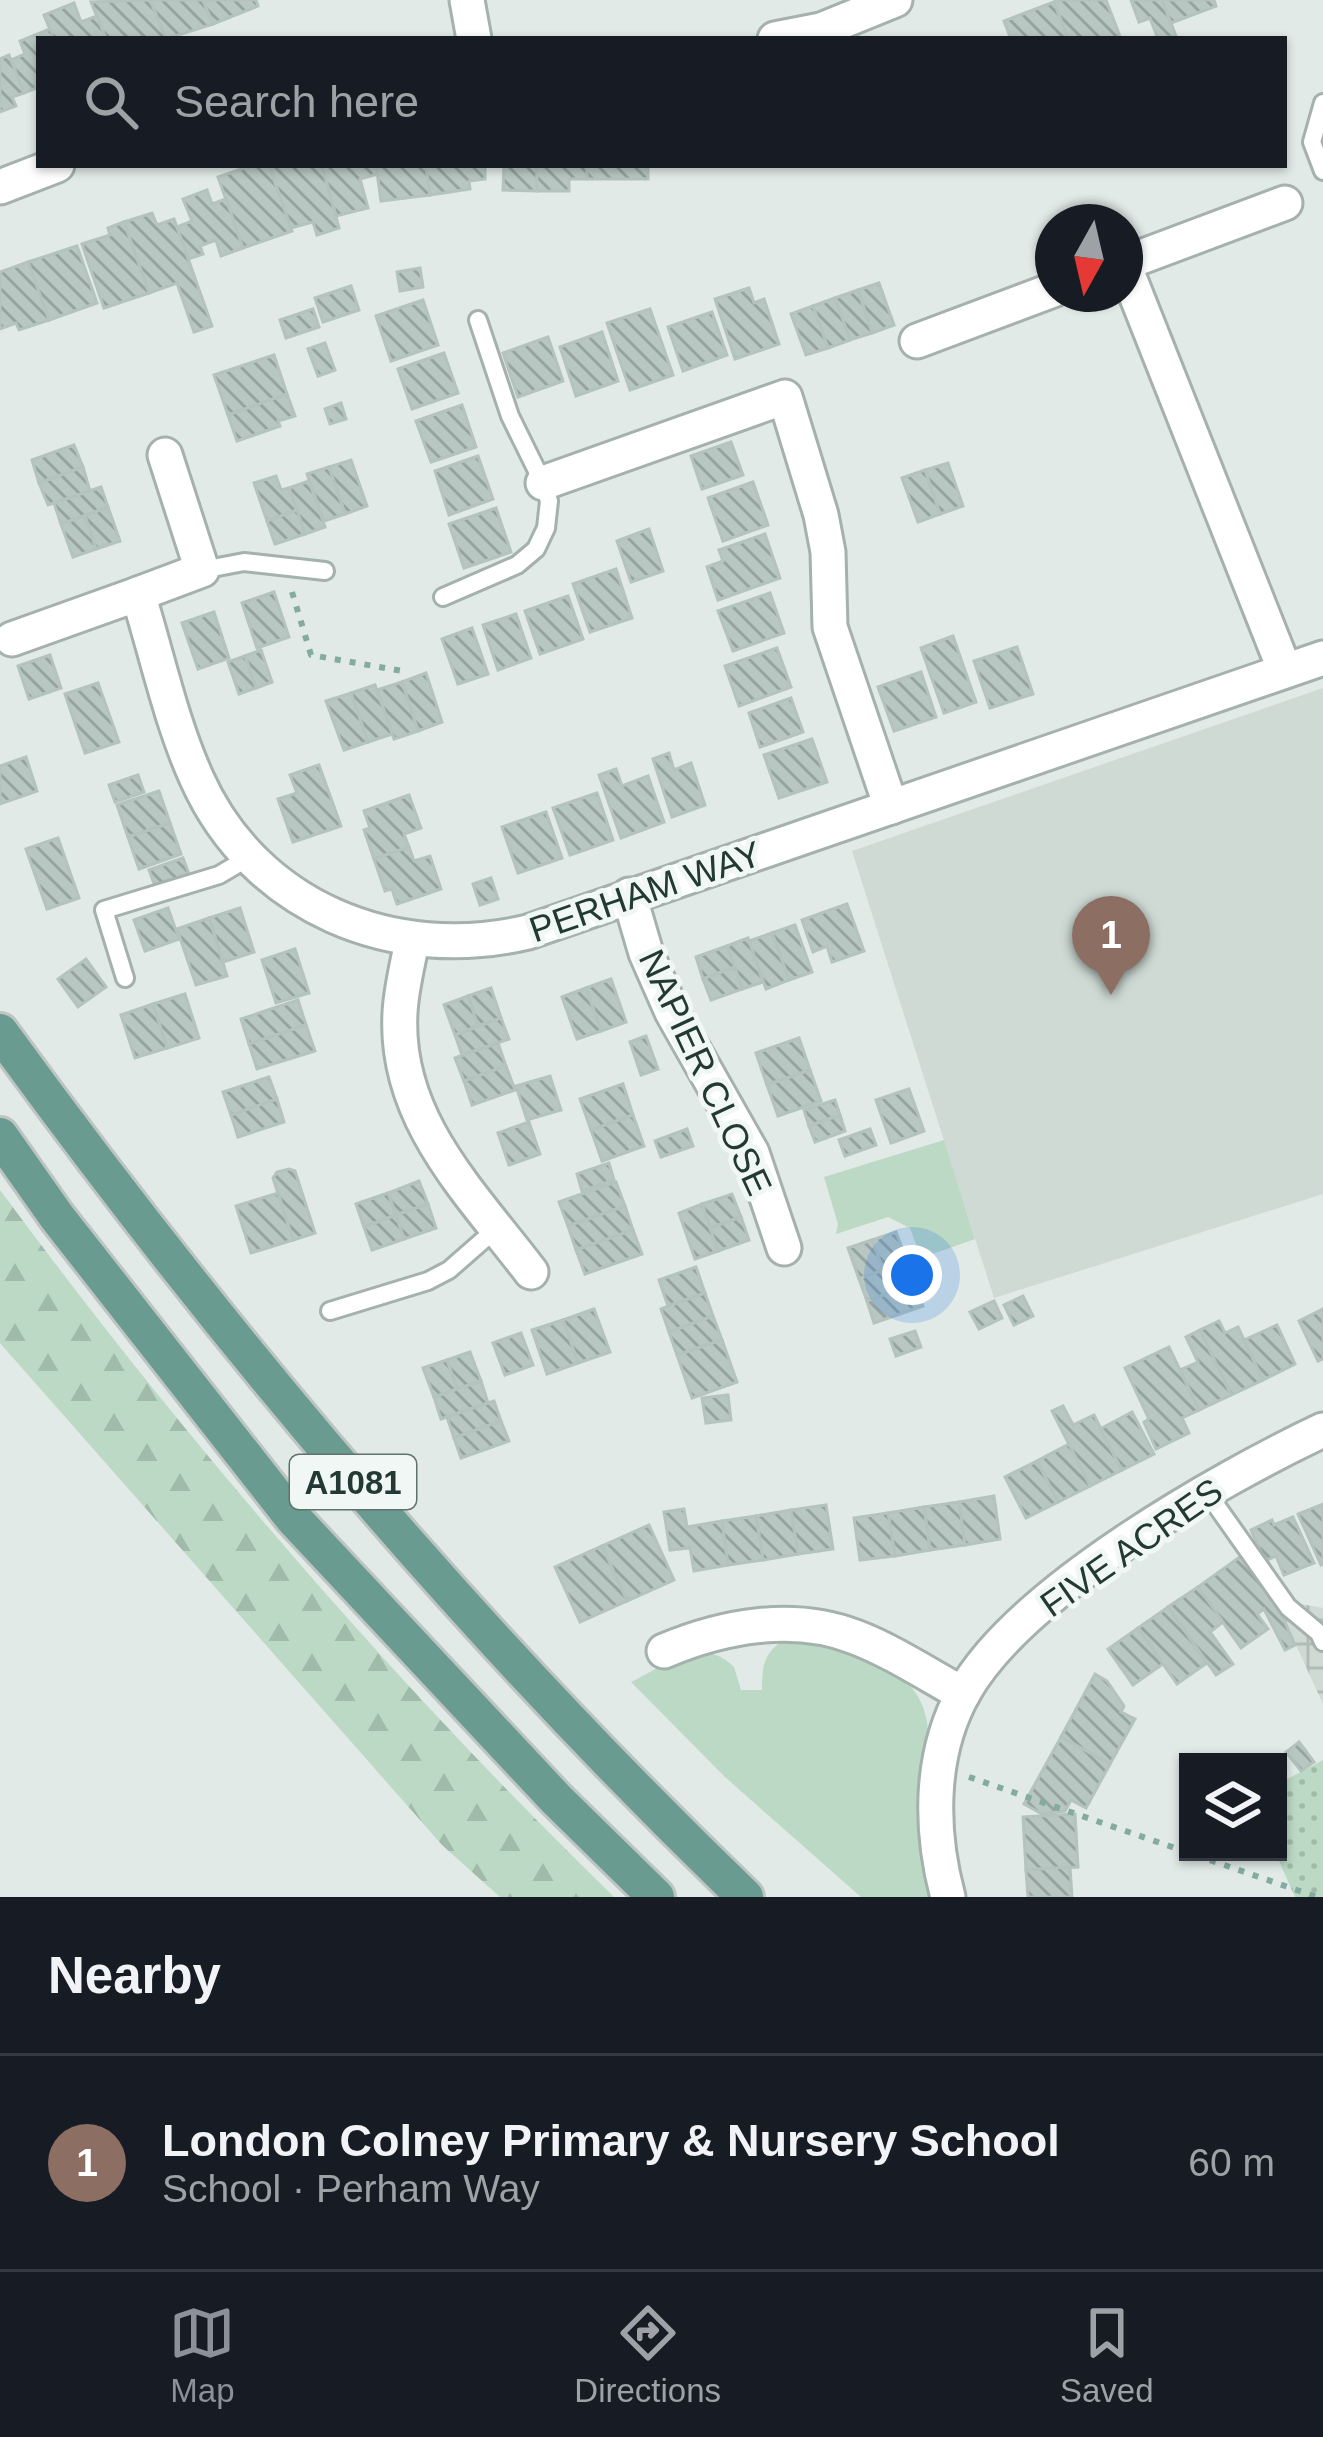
<!DOCTYPE html>
<html lang="en">
<head>
<meta charset="utf-8">
<style>
  :root { --surface:#171b24; --page:#242831; --text:#f1f3f6; --muted:#9ea1a6; --line:#363941; --accent:#8c9099 }
  body { margin:0; font-family:Helvetica,sans-serif; background:var(--page); color:var(--text) }
  .controls { position:absolute; right:36px; bottom:36px; display:grid; overflow:hidden; border-radius:0px; box-shadow:0 3px 9px #0004 }
  .controls button { width:108px; height:108px; display:grid; place-items:center; padding:0; border:0; border-bottom:3px solid var(--line); background:var(--surface); color:var(--text); font:60px sans-serif }
  .compass { position:absolute; left:1035px; top:204px; width:108px; height:108px; border-radius:50%; background:var(--surface); box-shadow:0 3px 9px #0004; rotate:188deg }
  .you { position:absolute; left:912px; top:1275px; width:42px; height:42px; margin:-30px; border:9px solid #fff; border-radius:50%; background:#1a73e8; box-shadow:0 0 0 18px #1a73e833 }
  .badge { display:grid; place-items:center; width:78px; height:78px; border-radius:50%; background:var(--accent); color:#fff; font-size:39px; font-weight:700 }
  .pin { position:absolute; translate:-50% -99px; filter:drop-shadow(0 3px 6px #0008) }
  .pin::after { content:''; position:absolute; top:63px; width:42px; height:36px; background:inherit; clip-path:polygon(0 0,100% 0,50% 100%) }
  .list { margin:0; padding:0; list-style:none }
  h2 { display:flex; justify-content:space-between; align-items:center; height:156px; margin:0; padding:0 48px; font-size:51px }
  h2 small { font-size:39px; font-weight:400; color:var(--muted) }
  .list li { display:grid; grid-template-columns:78px 1fr auto; gap:36px; align-items:center; box-sizing:border-box; height:216px; padding:0 48px; border-top:3px solid var(--line) }
  .list b { display:block; font-size:45px; white-space:nowrap }
  .list p { margin:0; font-size:39px; white-space:nowrap; color:var(--muted) }
  .list em { font-size:39px; font-style:normal; color:var(--muted) }
  .icon { flex:none; width:66px; height:66px; fill:none; stroke:currentColor; stroke-width:2; stroke-linecap:round; stroke-linejoin:round }
  .map { position:relative; flex:none; width:1323px; height:1897px; overflow:hidden }
  .search { position:absolute; background:var(--surface); box-shadow:0 3px 9px #0004; left:36px; right:36px; top:36px; height:132px; display:flex; align-items:center; gap:30px; box-sizing:border-box; padding:0 42px; border-radius:0px; color:var(--muted); font-size:45px }
  .sheet { height:372px; background:var(--surface) }
  nav { display:flex; justify-content:space-around; align-items:center; box-sizing:border-box; height:168px; border-top:3px solid var(--line); background:var(--surface); font-size:33px; color:var(--muted) }
  nav a { display:grid; justify-items:center; gap:6px }
  nav .on { color:var(--accent) }
  .map>svg:first-child { display:block }
</style>
</head>
<body>
<div class="map">
<svg width="1323" height="1897" viewBox="0 0 1323 1897">
  <defs>
    <pattern id="industrial-grid" width="8" height="8" patternUnits="userSpaceOnUse" patternTransform="scale(3)"><rect width="8" height="8" fill="#cfdad5"/><path d="M0 4h8M4 0v8" fill="none" stroke="#b1bcb7"/></pattern>
    <pattern id="forest-firs" width="22" height="20" patternUnits="userSpaceOnUse" patternTransform="scale(3)"><rect width="22" height="20" fill="#bbd9c4"/><path d="M5 1l3.5 6h-7zM16 11l3.5 6h-7z" fill="#a0bba9"/></pattern>
    <pattern id="park-dots" width="8" height="8" patternUnits="userSpaceOnUse" patternTransform="scale(3)"><rect width="8" height="8" fill="#bbd9c4"/><path d="M2 2h.1M6 6h.1" fill="none" stroke="#a0bba9" stroke-width="1.8" stroke-linecap="round"/></pattern>
    <pattern id="building-back-hatch" width="6" height="6" patternUnits="userSpaceOnUse" patternTransform="scale(3)"><rect width="6" height="6" fill="#b9c7c2"/><path d="M-1 5l2 2M0 0l6 6M5-1l2 2" fill="none" stroke="#96a39e"/></pattern>
  </defs>
  <rect width="100%" height="100%" fill="#e1eae6"/>
  <polygon fill="#cfdad5" points="1323,688 1323,1194 994,1298 852,851"/>
  <polygon fill="url(#industrial-grid)" points="1235,1519 1296,1603 1323,1608 1323,1704 1279,1608 1218,1524"/>
  <g fill="#bbd9c4">
    <polygon points="944,1140 975,1239 921,1258 910,1228 888,1217 836,1234 838,1224 824,1177"/>
    <path d="M 785,1639 C 836,1646 918,1659 927,1722 C 930,1739 922,1759 922,1777 C 921,1816 931,1858 935,1897 L 861,1897 L 725,1777 L 631,1682 C 664,1666 702,1634 734,1667 L 741,1690 L 762,1690 C 762,1665 764,1653 785,1639 Z"/>
  </g>
  <path fill="url(#forest-firs)" d="M 0,1190 C 183,1438 393,1682 614,1897 L 500,1897 L 442,1845 L 0,1343 Z"/>
  <polygon fill="url(#park-dots)" points="1323,1760 1323,1897 1295,1897 1275,1852 1278,1784"/>
  <g fill="url(#building-back-hatch)" stroke="#b4c3bd" stroke-width="3">
    <polygon points="150,0 203,0 213,24 166,39"/>
    <polygon points="150,0 166,39 106,39 91,2"/>
    <polygon points="203,0 256,0 258,6 213,24"/>
    <polygon points="1059,0 1106,0 1121,39 1068,39 1054,2"/>
    <polygon points="1131,0 1162,0 1176,36 1158,39 1150,18 1139,22"/>
    <polygon points="1162,0 1214,0 1216,6 1171,23"/>
    <polygon points="1054,2 1068,39 1011,39 1004,21"/>
    <polygon points="74,3 81,22 97,16 106,39 54,39 44,15"/>
    <polygon points="50,29 54,39 39,39 39,87 24,93 11,60 25,54 20,41"/>
    <polygon points="9,55 24,93 12,97 16,106 0,112 0,59"/>
    <polygon points="253,165 269,165 292,231 243,248 218,177"/>
    <polygon points="269,165 322,165 339,228 317,235 313,222 291,228"/>
    <polygon points="322,165 376,165 378,174 360,179 368,208 336,216"/>
    <polygon points="376,165 426,165 430,195 381,201"/>
    <polygon points="426,165 485,165 485,179 469,181 470,189 430,195"/>
    <polygon points="494,165 537,165 537,191 503,190 504,165"/>
    <polygon points="537,165 587,165 587,179 569,179 569,191 537,191"/>
    <rect x="587" y="165" width="61" height="14"/>
    <polygon points="207,190 212,204 226,199 243,248 221,256 216,240 200,246 203,254 188,259 177,227 192,221 183,199"/>
    <polygon points="152,213 157,225 174,219 212,326 194,332 177,283 149,293 124,222"/>
    <polygon points="124,222 149,293 104,308 82,244 110,235 108,228"/>
    <polygon points="77,246 97,303 49,320 28,262"/>
    <polygon points="28,262 49,320 19,330 16,323 0,329 0,272"/>
    <polygon points="420,268 423,287 400,291 397,272"/>
    <polygon points="879,283 894,325 872,333 858,290"/>
    <polygon points="351,286 359,310 323,322 315,298"/>
    <polygon points="749,288 754,303 764,299 779,344 735,359 715,299"/>
    <polygon points="858,290 872,333 850,340 835,298"/>
    <polygon points="835,298 850,340 828,348 813,306"/>
    <polygon points="423,300 438,345 391,361 376,316"/>
    <polygon points="813,306 828,348 806,355 791,314"/>
    <polygon points="313,309 319,327 286,338 280,320"/>
    <polygon points="650,309 673,375 630,390 607,323"/>
    <polygon points="712,312 727,355 683,371 668,327"/>
    <polygon points="602,332 618,381 576,396 560,347"/>
    <polygon points="548,337 563,381 518,397 503,353"/>
    <polygon points="325,343 335,370 318,376 308,349"/>
    <polygon points="444,353 458,393 412,409 398,369"/>
    <polygon points="274,355 287,394 228,415 214,375"/>
    <polygon points="287,394 295,416 278,421 280,426 237,441 228,415"/>
    <polygon points="341,403 346,419 330,424 325,409"/>
    <polygon points="462,405 476,447 431,462 416,421"/>
    <polygon points="731,442 743,475 702,489 691,456"/>
    <polygon points="74,445 83,467 39,483 32,460"/>
    <polygon points="478,456 493,499 449,515 435,471"/>
    <polygon points="351,460 367,506 345,514 329,467"/>
    <polygon points="948,463 963,506 940,514 925,470"/>
    <polygon points="83,467 90,491 48,505 39,483"/>
    <polygon points="329,467 345,514 324,521 307,474"/>
    <polygon points="925,470 940,514 918,522 902,478"/>
    <polygon points="276,476 281,490 289,488 297,510 267,521 254,483"/>
    <polygon points="309,481 325,527 305,534 289,488"/>
    <polygon points="753,482 768,525 723,541 708,498"/>
    <polygon points="101,487 108,507 61,524 54,503"/>
    <polygon points="108,507 120,541 96,549 85,516"/>
    <polygon points="496,508 511,552 464,568 449,524"/>
    <polygon points="297,510 305,534 275,544 267,521"/>
    <polygon points="85,516 96,549 73,557 61,524"/>
    <polygon points="649,529 663,571 631,582 617,541"/>
    <polygon points="765,534 780,578 718,600 707,567 723,561 719,550"/>
    <polygon points="616,569 632,618 590,632 573,584"/>
    <polygon points="274,592 289,637 257,648 242,603"/>
    <polygon points="770,593 784,633 733,651 718,611"/>
    <polygon points="568,596 583,639 540,654 525,611"/>
    <polygon points="214,612 229,658 198,669 182,623"/>
    <polygon points="516,614 531,658 498,670 483,625"/>
    <polygon points="472,628 488,674 458,684 442,639"/>
    <polygon points="953,636 976,702 944,713 921,648"/>
    <polygon points="1017,647 1033,694 990,708 974,661"/>
    <polygon points="777,648 791,687 739,706 725,666"/>
    <polygon points="261,650 272,682 256,688 245,656"/>
    <polygon points="50,655 61,688 29,699 18,666"/>
    <polygon points="245,656 256,688 239,694 228,662"/>
    <polygon points="921,672 936,717 894,731 878,687"/>
    <polygon points="426,673 442,722 418,731 402,682"/>
    <polygon points="402,682 418,731 394,739 377,690"/>
    <polygon points="98,683 119,742 85,753 65,694"/>
    <polygon points="375,685 392,734 368,742 351,693"/>
    <polygon points="351,693 368,742 344,750 326,701"/>
    <polygon points="791,698 803,732 760,747 749,713"/>
    <polygon points="812,739 827,782 779,798 764,755"/>
    <polygon points="669,753 674,770 691,763 705,805 672,817 653,759"/>
    <polygon points="26,757 37,791 0,804 0,766"/>
    <polygon points="319,765 341,826 293,842 278,799 297,793 290,775"/>
    <polygon points="616,769 622,786 648,776 664,822 621,838 599,775"/>
    <polygon points="138,775 144,792 115,802 109,785"/>
    <polygon points="159,791 170,823 128,837 117,805"/>
    <polygon points="597,793 613,840 570,855 553,808"/>
    <polygon points="409,795 421,828 404,834 409,847 374,859 364,830 370,828 364,811"/>
    <polygon points="546,812 562,858 518,873 502,827"/>
    <polygon points="170,823 181,854 139,869 128,837"/>
    <polygon points="58,838 79,898 47,909 26,849"/>
    <polygon points="409,847 414,861 430,856 441,889 397,904 392,889 385,891 374,859"/>
    <polygon points="183,858 189,874 155,886 149,870"/>
    <polygon points="491,878 498,899 480,905 473,884"/>
    <polygon points="847,904 864,951 832,962 827,946 813,952 802,920"/>
    <polygon points="168,908 179,939 145,951 134,920"/>
    <polygon points="240,908 254,952 223,962 209,918"/>
    <polygon points="209,918 227,976 196,985 177,929"/>
    <polygon points="795,925 812,972 789,980 772,933"/>
    <polygon points="772,933 789,980 766,989 749,941"/>
    <polygon points="748,938 763,982 742,989 727,946"/>
    <polygon points="727,946 735,967 703,979 696,957"/>
    <polygon points="295,949 309,993 276,1003 262,960"/>
    <polygon points="86,959 106,987 78,1007 58,979"/>
    <polygon points="735,967 742,989 711,1000 703,979"/>
    <polygon points="611,979 626,1022 601,1031 586,988"/>
    <polygon points="491,988 501,1018 478,1026 468,996"/>
    <polygon points="586,988 601,1031 577,1039 562,997"/>
    <polygon points="185,994 199,1038 167,1048 153,1004"/>
    <polygon points="468,996 478,1026 455,1035 444,1005"/>
    <polygon points="298,1000 306,1025 249,1044 241,1019"/>
    <polygon points="153,1004 167,1048 135,1058 121,1015"/>
    <polygon points="501,1018 509,1039 462,1055 455,1035"/>
    <polygon points="306,1025 315,1051 257,1069 249,1044"/>
    <polygon points="646,1036 658,1069 641,1075 630,1042"/>
    <polygon points="799,1038 810,1070 767,1085 756,1053"/>
    <polygon points="498,1043 506,1066 464,1081 455,1058"/>
    <polygon points="506,1066 515,1090 472,1105 464,1081"/>
    <polygon points="810,1070 821,1101 778,1116 767,1085"/>
    <polygon points="550,1076 561,1110 527,1120 516,1086"/>
    <polygon points="269,1077 277,1099 231,1115 223,1092"/>
    <polygon points="623,1084 633,1115 591,1130 580,1099"/>
    <polygon points="909,1089 924,1131 891,1143 876,1100"/>
    <polygon points="277,1099 284,1122 238,1137 231,1115"/>
    <polygon points="835,1100 840,1115 809,1126 804,1110"/>
    <polygon points="633,1115 644,1146 602,1161 591,1130"/>
    <polygon points="840,1115 845,1131 815,1142 809,1126"/>
    <polygon points="529,1122 540,1154 509,1165 498,1133"/>
    <polygon points="687,1129 693,1146 661,1157 655,1141"/>
    <polygon points="870,1129 876,1145 845,1156 839,1140"/>
    <polygon points="609,1163 614,1180 582,1191 577,1174"/>
    <polygon points="289,1169 295,1171 315,1233 293,1240 273,1178 277,1172"/>
    <polygon points="419,1181 428,1204 396,1215 388,1193"/>
    <polygon points="616,1182 625,1206 568,1226 559,1202"/>
    <polygon points="278,1193 293,1240 251,1253 236,1206"/>
    <polygon points="388,1193 396,1215 364,1227 356,1204"/>
    <polygon points="732,1194 741,1217 710,1228 702,1204"/>
    <polygon points="428,1204 436,1228 404,1239 396,1215"/>
    <polygon points="702,1204 718,1251 695,1259 679,1213"/>
    <polygon points="625,1206 633,1230 576,1250 568,1226"/>
    <polygon points="396,1215 404,1239 372,1250 364,1227"/>
    <polygon points="741,1217 749,1240 718,1251 710,1228"/>
    <polygon points="633,1230 642,1254 585,1274 576,1250"/>
    <polygon points="896,1232 907,1261 883,1270 872,1240"/>
    <polygon points="872,1240 883,1270 859,1279 848,1248"/>
    <polygon points="907,1261 915,1284 867,1301 859,1279"/>
    <polygon points="696,1267 705,1293 668,1306 659,1280"/>
    <polygon points="915,1284 923,1306 874,1323 867,1301"/>
    <polygon points="705,1293 713,1316 669,1332 661,1309"/>
    <polygon points="1023,1296 1033,1316 1014,1325 1004,1305"/>
    <polygon points="994,1301 1002,1318 979,1329 970,1312"/>
    <polygon points="594,1309 610,1352 578,1363 563,1320"/>
    <polygon points="1323,1309 1323,1359 1318,1361 1299,1321"/>
    <polygon points="713,1316 722,1340 677,1355 669,1332"/>
    <polygon points="563,1320 578,1363 547,1374 532,1330"/>
    <polygon points="1219,1321 1225,1333 1238,1327 1263,1380 1231,1395 1200,1330"/>
    <polygon points="1277,1325 1295,1364 1263,1380 1244,1340"/>
    <polygon points="1200,1330 1231,1395 1199,1410 1180,1370 1198,1362 1186,1337"/>
    <polygon points="915,1331 921,1347 896,1356 890,1339"/>
    <polygon points="521,1333 533,1365 505,1375 493,1343"/>
    <polygon points="722,1340 737,1382 692,1398 677,1355"/>
    <polygon points="1169,1347 1199,1410 1182,1418 1189,1433 1156,1449 1144,1422 1149,1419 1125,1368"/>
    <polygon points="470,1352 481,1381 457,1389 447,1360"/>
    <polygon points="447,1360 457,1389 434,1397 423,1368"/>
    <polygon points="481,1381 488,1403 441,1419 434,1397"/>
    <polygon points="728,1395 731,1420 706,1423 702,1398"/>
    <polygon points="494,1401 501,1421 454,1438 447,1417"/>
    <polygon points="1063,1406 1073,1425 1094,1415 1122,1470 1090,1486 1052,1411"/>
    <polygon points="1132,1412 1154,1454 1122,1470 1100,1429"/>
    <polygon points="501,1421 509,1441 461,1458 454,1438"/>
    <polygon points="1069,1444 1090,1486 1058,1502 1037,1461"/>
    <polygon points="1037,1461 1058,1502 1026,1518 1005,1477"/>
    <polygon points="994,1496 1000,1539 965,1545 959,1502"/>
    <polygon points="959,1502 965,1545 930,1550 924,1507"/>
    <polygon points="1323,1504 1323,1564 1321,1565 1298,1514"/>
    <polygon points="826,1505 833,1549 798,1554 791,1510"/>
    <polygon points="924,1507 930,1550 895,1556 888,1513"/>
    <polygon points="684,1509 687,1527 722,1521 728,1565 694,1571 690,1548 670,1550 664,1512"/>
    <polygon points="791,1510 798,1554 763,1560 756,1516"/>
    <polygon points="888,1513 895,1556 860,1560 854,1518"/>
    <polygon points="756,1516 763,1560 728,1565 722,1521"/>
    <polygon points="1293,1517 1314,1563 1284,1575 1276,1556 1265,1561 1251,1530 1272,1520 1274,1525"/>
    <polygon points="649,1525 674,1580 627,1601 602,1546"/>
    <polygon points="602,1546 627,1601 580,1622 555,1567"/>
    <polygon points="1241,1556 1279,1609 1295,1645 1285,1650 1264,1609 1257,1614 1268,1629 1241,1648 1198,1587"/>
    <polygon points="1198,1587 1223,1622 1210,1632 1233,1664 1216,1675 1168,1607"/>
    <polygon points="1168,1607 1207,1663 1177,1684 1138,1628"/>
    <polygon points="1138,1628 1163,1664 1133,1685 1108,1649"/>
    <polygon points="1095,1674 1107,1681 1124,1706 1121,1712 1135,1719 1110,1764 1061,1737"/>
    <polygon points="1061,1737 1110,1764 1086,1808 1071,1800 1065,1811 1042,1814 1024,1804"/>
    <polygon points="1299,1742 1314,1762 1301,1771 1286,1752"/>
    <polygon points="1075,1814 1078,1867 1026,1870 1023,1817"/>
    <polygon points="1070,1867 1072,1897 1028,1897 1026,1870"/>
  </g>
  <g fill="none" stroke-linecap="round" stroke-linejoin="round">
    <defs>
      <g id="service">
        <polyline points="1323,103 1312,142 1323,171"/>
        <polyline points="202,570 244,562 325,571"/>
        <polyline points="443,597 517,565 536,549 546,528 549,501 543,483 510,416 478,320"/>
        <polyline points="125,978 104,910 219,875 248,858"/>
        <polyline points="330,1311 428,1281 449,1270 497,1228"/>
        <polyline points="1206,1491 1288,1607 1319,1633 1323,1642"/>
      </g>
      <g id="minor">
        <polyline points="467,0 474,39"/>
        <polyline points="775,39 821,30 895,0"/>
        <polyline points="0,187 57,165"/>
        <polyline points="1125,263 1285,203"/>
        <polyline points="1125,267 1285,671"/>
        <polyline points="917,341 1053,290"/>
        <polyline points="543,483 785,397 821,515 828,552 830,627 891,807"/>
        <polyline points="138,594 202,570 165,455"/>
        <path d="M 12,639 L 138,594 C 157,655 171,722 197,779 C 255,908 394,964 528,932 L 1323,658"/>
        <polyline points="629,895 646,953 672,1012 752,1153 784,1248"/>
        <path d="M 412,940 C 408,964 401,989 400,1013 C 394,1119 471,1193 531,1272"/>
        <path d="M 664,1651 C 723,1626 793,1613 855,1637 C 892,1651 928,1675 963,1694"/>
        <path d="M 948,1897 C 930,1831 929,1754 964,1692 C 1020,1592 1219,1479 1323,1430"/>
      </g>
      <g id="primary">
        <path d="M 0,1032 C 224,1340 471,1633 745,1897"/>
        <polyline points="0,1136 57,1217 293,1518 556,1799 656,1897"/>
      </g>
    </defs>
    <use href="#service" stroke="#a4b1ad" stroke-width="22"/>
    <use href="#minor" stroke="#a4b1ad" stroke-width="39"/>
    <use href="#primary" stroke="#bdc4c2" stroke-width="42"/>
    <g stroke="#84aba0" stroke-width="6" stroke-dasharray="6 9" stroke-linecap="butt">
      <polyline points="292,592 311,655 408,672"/>
      <polyline points="969,1777 1317,1897"/>
    </g>
    <use href="#service" stroke="#fff" stroke-width="16"/>
    <use href="#minor" stroke="#fff" stroke-width="33"/>
    <use href="#primary" stroke="#699b90" stroke-width="36"/>
  </g>
  <g text-anchor="middle" stroke-width="10" stroke-linejoin="round" paint-order="stroke">
    <rect fill="#f1f7f4" stroke="#61726d" stroke-width="3" x="290" y="1455" width="126" height="54" rx="9"/>
    <g font-size="33" font-weight="bold" fill="#233933">
      <text x="353" y="1494">A1081</text>
    </g>
    <g font-size="36" fill="#233933" stroke="#f1f7f4">
      <text transform="translate(645 891) rotate(-19)" y="13">PERHAM WAY</text>
      <text transform="translate(706 1072) rotate(65)" y="13">NAPIER CLOSE</text>
      <text transform="translate(1131 1547) rotate(-35)" y="13">FIVE ACRES</text>
    </g>
  </g>
</svg>
<div class="controls">
<button><svg class="icon" aria-label="layers" viewBox="0 0 24 24"><path d="M12 4l9 5-9 5-9-5zM3 14l9 5 9-5"/></svg></button>
</div>
<svg class="compass" viewBox="-18 -18 36 36"><path d="M0-13l5 13h-10z" fill="#e53935"/><path d="M0 13l5-13h-10z" fill="#9ea1a6"/></svg>
<div class="you"></div>
<div class="pin badge" style="left:1111px;top:995px;background:#8d6e63">1</div>
<div class="search"><svg class="icon" aria-label="search" viewBox="0 0 24 24"><circle cx="10" cy="10" r="6"/><path d="M15 15l6 6"/></svg>Search here</div>
</div>
<section class="sheet">
<h2>Nearby<small></small></h2>
<ul class="list">
<li><span class="badge" style="background:#8d6e63">1</span><div><b>London Colney Primary &amp; Nursery School</b><p>School · Perham Way</p></div><em>60 m</em></li>
</ul>
</section>
<nav>
<a class="on"><svg class="icon" aria-label="map" viewBox="0 0 24 24"><path d="M3 6l6-2 6 2 6-2v14l-6 2-6-2-6 2zM9 4v14M15 6v14"/></svg>Map</a>
<a><svg class="icon" aria-label="directions" viewBox="0 0 24 24"><path d="M12 3l9 9-9 9-9-9zM9 14v-3h6M13 9l2 2-2 2"/></svg>Directions</a>
<a><svg class="icon" aria-label="saved" viewBox="0 0 24 24"><path d="M7 4h10v16l-5-4-5 4z"/></svg>Saved</a>
</nav>
</body>
</html>
